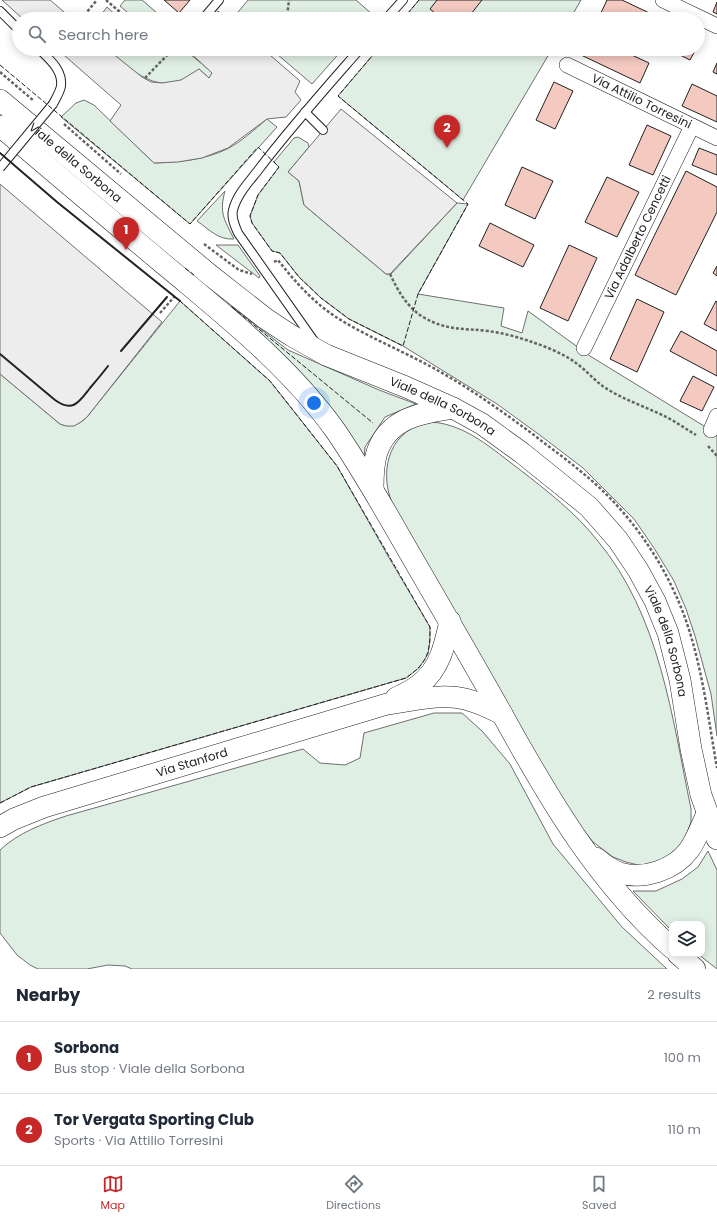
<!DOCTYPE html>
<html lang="en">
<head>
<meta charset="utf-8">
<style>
  :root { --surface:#fff; --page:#f6f6f7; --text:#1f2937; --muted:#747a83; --line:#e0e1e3; --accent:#c62828 }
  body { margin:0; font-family:Poppins,sans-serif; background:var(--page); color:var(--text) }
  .controls { position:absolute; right:12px; bottom:12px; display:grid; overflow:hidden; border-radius:8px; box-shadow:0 2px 10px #0003 }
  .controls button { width:36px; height:36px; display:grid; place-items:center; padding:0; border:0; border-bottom:1px solid var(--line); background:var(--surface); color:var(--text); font:20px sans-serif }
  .you { position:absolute; left:314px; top:403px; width:14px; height:14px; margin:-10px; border:3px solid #fff; border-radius:50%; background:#1a73e8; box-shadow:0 0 0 6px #1a73e833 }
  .badge { display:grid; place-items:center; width:26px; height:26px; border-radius:50%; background:var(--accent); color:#fff; font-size:13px; font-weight:700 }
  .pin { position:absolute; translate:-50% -33px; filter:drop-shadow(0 1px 2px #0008) }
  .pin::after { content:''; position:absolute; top:21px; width:14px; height:12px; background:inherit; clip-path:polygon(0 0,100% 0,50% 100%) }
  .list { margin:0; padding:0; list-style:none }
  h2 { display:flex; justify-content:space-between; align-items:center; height:52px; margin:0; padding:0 16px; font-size:17px }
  h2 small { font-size:13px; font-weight:400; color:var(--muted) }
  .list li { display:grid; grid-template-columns:26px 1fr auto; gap:12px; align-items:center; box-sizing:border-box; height:72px; padding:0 16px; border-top:1px solid var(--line) }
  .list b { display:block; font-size:15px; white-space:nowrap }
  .list p { margin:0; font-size:13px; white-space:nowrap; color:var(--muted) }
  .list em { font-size:13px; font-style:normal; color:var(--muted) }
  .icon { flex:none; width:22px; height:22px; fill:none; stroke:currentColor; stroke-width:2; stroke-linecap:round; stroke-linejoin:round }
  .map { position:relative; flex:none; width:717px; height:969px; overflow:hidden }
  .search { position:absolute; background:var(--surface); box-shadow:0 2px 10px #0003; left:12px; right:12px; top:12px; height:44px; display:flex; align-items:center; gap:10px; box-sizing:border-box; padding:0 14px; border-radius:22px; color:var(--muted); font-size:15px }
  .sheet { height:196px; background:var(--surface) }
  nav { display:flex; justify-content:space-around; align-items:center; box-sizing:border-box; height:56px; border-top:1px solid var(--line); background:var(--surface); font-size:11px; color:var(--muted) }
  nav a { display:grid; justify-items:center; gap:2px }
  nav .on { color:var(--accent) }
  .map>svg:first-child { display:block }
</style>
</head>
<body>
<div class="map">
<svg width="717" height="969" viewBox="0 0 717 969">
  <rect width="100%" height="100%" fill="#fff"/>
  <g fill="#e0efe3" stroke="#6f6f6f">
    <polygon points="125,0 142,0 164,19 135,19 120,6"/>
    <polygon points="248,0 356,0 373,15 369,19 237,19 234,17"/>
    <polygon points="419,0 581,0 570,19 403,19"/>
    <polygon points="107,7 120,19 98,19"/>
    <path d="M 107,49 L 176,49 L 182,52 L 185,50 L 213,73 L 209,78 L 199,69 C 162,100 136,74 107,49 Z"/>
    <polygon points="271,49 343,49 312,84"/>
    <polygon points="378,49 552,49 463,200 338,96"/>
    <path d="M 84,100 L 94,105 L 154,163 C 180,162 204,160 227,149 C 241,142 255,129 267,119 L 277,127 L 190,224 L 61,117 L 76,103 Z"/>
    <polygon points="298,137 308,143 309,147 288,172 299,181 304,205 386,274 391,274 457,203 468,204 418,294 504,308 501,326 522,333 528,311 590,356 717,434 717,736 711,694 695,636 686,609 674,581 654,548 634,519 583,468 541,436 497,404 403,346 349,319 321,298 299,277 280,253 272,251 252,223 250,216 258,195 279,167 274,162 294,138"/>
    <path d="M 225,191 C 219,213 224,219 234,239 C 218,240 210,230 197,221 Z"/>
    <polygon points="216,245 238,245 260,276 259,278"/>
    <path d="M 180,301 L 270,381 L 337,466 L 388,556 L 430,627 L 430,641 L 428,654 L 419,668 L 406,678 L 31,787 L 0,803 L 0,374 L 60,424 C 70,428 79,425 87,417 Z"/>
    <polygon points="231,306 288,350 379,390 416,404 385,417 365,447 364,458 322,396"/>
    <path d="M 432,422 C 467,425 492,449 519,469 C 546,490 576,513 597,540 C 660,615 672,717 691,809 L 691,822 L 684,841 L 675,852 L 651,865 L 638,865 L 626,862 L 613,857 L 593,842 L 568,810 L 392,503 C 378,468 391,427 432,422 Z"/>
    <path d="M 434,713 L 462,713 L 482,731 L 510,764 L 553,844 L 622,927 L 667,969 L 132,969 L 125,966 L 108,965 L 87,969 L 38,969 L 30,965 L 17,955 L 0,933 L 0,850 C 18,833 42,824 66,816 L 303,749 L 320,763 L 345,765 L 360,758 L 364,733 Z"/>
    <polygon points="708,851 717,870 717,969 698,954 702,954 702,924 672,924 672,931 633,891 656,891 682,879 698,867"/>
  </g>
  <g fill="#ededed" stroke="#6f6f6f">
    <polygon points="2,0 50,0 70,17 68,19 23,19"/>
    <polygon points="218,11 228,19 211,19"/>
    <polygon points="57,49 107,49 142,77 151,82 162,83 181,80 199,69 209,78 212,73 186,49 263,49 300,81 295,92 301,100 286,117 267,119 228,148 202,158 178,162 154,163 110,121 121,105"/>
    <polygon points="341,109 457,203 390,274 386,274 304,205 299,181 288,172"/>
    <polygon points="0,184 162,322 87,417 81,422 74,426 66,426 60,424 0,374"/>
  </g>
  <g fill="#f3c9c0" stroke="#222">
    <polygon points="164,0 190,0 179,13"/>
    <polygon points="437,0 482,0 467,19 442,19 430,9"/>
    <polygon points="607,0 622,0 662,19 602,19 599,17"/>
    <polygon points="717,2 717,14 713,12"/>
    <polygon points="698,33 702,35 698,44"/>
    <polygon points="584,49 619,49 649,63 640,83 581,55"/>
    <polygon points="668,49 696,49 690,60"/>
    <polygon points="717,63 717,74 713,72"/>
    <polygon points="554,82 573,91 555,129 536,120"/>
    <polygon points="692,84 717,96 717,122 682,106"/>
    <polygon points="647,125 671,136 653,175 629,165"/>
    <polygon points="699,148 717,155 717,175 692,165"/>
    <polygon points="522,167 553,181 535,219 505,205"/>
    <polygon points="686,171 717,187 717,212 676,295 635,275"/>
    <polygon points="607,177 639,192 617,237 585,222"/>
    <polygon points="490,223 534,245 523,267 479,246"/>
    <polygon points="569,245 597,258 568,321 540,308"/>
    <polygon points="717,266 717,276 713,273"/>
    <polygon points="637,299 664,312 637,372 610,359"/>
    <polygon points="716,301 717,302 717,331 704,324"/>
    <polygon points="681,331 717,351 717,376 670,351"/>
    <polygon points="693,376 714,387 702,411 680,401"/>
  </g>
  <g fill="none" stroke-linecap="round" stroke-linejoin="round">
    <defs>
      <g id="lane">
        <polyline points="0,11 19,30"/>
        <polyline points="203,19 219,0"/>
        <polyline points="386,19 403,0"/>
        <path d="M 39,49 C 49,59 63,70 61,86 C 60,92 56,98 53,104"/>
        <polyline points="305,112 323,130"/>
        <path d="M 314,341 L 238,233 C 235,226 231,218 233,210 C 237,194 250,181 259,169 C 291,127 326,88 360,49"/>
      </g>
      <g id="street">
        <polyline points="663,0 717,26"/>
        <path id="s1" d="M 567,65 L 717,138"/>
        <path id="s2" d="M 584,348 L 692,126"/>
        <polyline points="711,430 717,416"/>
      </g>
      <g id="secondary">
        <path id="s3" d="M 0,100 L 210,275 L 266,319 L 292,336 L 326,355 L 406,387 L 453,408 L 482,424 L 522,453 L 589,507 L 618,540 L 638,570 L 655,601 L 668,633 L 680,680 L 691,749 L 701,795 L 717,839"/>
        <path d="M 0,126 C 59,177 118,226 178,276 C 234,323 292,370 335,430 C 364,472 388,516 413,559 C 443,611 473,662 502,714 C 549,799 598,883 672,948"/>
        <path d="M 373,489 C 373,477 373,464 377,452 C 389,417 422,413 453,408"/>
        <path d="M 396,698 C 404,694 413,690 420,684 C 440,669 445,644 450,621"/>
        <path id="s4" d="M 0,827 L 14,819 L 44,807 L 387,704 C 413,701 439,693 465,699 C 478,702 490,708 502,714"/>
        <path d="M 596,858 C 603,864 611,870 620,873 C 644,880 674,870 689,850 C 697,839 701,826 707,814"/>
        <polyline points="678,954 695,969"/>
      </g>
    </defs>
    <use href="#lane" stroke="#222" stroke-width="10"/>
    <use href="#street" stroke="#222" stroke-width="16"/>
    <use href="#secondary" stroke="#222" stroke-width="22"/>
    <g stroke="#646464" stroke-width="2.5" stroke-dasharray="3 2" stroke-linecap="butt">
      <polyline points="106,0 128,19"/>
      <polyline points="224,13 231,19"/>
      <polyline points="81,19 97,0"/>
      <polyline points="279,19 287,17 289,0"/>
      <polyline points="0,72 34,101"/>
      <polyline points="145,78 173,49"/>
      <polyline points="64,124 121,174"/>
      <polyline points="204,244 239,270 252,274"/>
      <path d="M 274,262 L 278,260 C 295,282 315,304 339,319 C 370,338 405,352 437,370 C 471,389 503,412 534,435 C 549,447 565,458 579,470 C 626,507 663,559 684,615 C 702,664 708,717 717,768"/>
      <path d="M 390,274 C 398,291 407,307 423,317 C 447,331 463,328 488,331 C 503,333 518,337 532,342 C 547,347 564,354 576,363 C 586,370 594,380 604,387 C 625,401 650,408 672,420 C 680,425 688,430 696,435"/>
      <polyline points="160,313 174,297"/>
      <polyline points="708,446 717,456"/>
    </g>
    <use href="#lane" stroke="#fff" stroke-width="8"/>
    <use href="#street" stroke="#fff" stroke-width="15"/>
    <use href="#secondary" stroke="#fff" stroke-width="21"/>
    <defs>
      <polyline id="lane-bridge" points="0,168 53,104"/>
    </defs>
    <use href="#lane-bridge" stroke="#222" stroke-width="10" stroke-linecap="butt"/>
    <use href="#lane-bridge" stroke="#fff" stroke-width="8"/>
    <g stroke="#222" stroke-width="1" stroke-dasharray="5 2" stroke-linecap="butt">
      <polyline points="403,19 419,0"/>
      <polyline points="0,65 190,224 258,147 279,167 258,195 250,216 252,223 272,251 280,253 299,277 321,298 349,319 403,346 418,294 468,204 338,96 378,49"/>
      <polyline points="185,268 194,275"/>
      <polyline points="232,307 373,423"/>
      <path d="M 0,803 L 31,787 L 406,678 C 428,662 430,654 430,627 L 337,466 L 270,381 L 180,301"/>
    </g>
    <g stroke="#222" stroke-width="2">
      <polyline points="0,153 57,202 180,301"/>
      <polyline points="121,351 167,297"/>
      <path d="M 0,354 L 55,400 C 73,413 79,402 90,388 C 96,381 102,374 108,366"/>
    </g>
  </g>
  <g text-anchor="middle" stroke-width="3" stroke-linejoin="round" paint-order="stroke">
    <g font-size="12" fill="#222" stroke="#fff">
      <text dy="4" stroke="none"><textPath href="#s1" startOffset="83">Via Attilio Torresini</textPath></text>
      <text dy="4" stroke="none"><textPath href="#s3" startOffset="98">Viale della Sorbona</textPath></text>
      <text dy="4" stroke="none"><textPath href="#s2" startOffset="123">Via Adalberto Cencetti</textPath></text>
      <text dy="4" stroke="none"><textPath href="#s3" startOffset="542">Viale della Sorbona</textPath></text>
      <text dy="4" stroke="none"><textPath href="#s3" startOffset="878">Viale della Sorbona</textPath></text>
      <text dy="4" stroke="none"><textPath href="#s4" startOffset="203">Via Stanford</textPath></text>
    </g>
  </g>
</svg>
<div class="controls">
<button><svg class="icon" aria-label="layers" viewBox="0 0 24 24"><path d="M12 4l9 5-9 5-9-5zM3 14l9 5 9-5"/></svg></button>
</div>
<div class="you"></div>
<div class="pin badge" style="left:126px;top:250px">1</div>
<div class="pin badge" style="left:447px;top:148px">2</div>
<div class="search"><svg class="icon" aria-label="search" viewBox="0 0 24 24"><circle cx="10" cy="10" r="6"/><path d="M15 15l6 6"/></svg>Search here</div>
</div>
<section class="sheet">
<h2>Nearby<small>2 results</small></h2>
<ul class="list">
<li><span class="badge">1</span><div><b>Sorbona</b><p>Bus stop · Viale della Sorbona</p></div><em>100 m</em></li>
<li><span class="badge">2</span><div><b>Tor Vergata Sporting Club</b><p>Sports · Via Attilio Torresini</p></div><em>110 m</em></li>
</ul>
</section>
<nav>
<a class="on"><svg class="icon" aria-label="map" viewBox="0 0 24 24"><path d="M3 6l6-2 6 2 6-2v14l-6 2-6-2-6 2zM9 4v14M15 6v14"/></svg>Map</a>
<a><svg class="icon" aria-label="directions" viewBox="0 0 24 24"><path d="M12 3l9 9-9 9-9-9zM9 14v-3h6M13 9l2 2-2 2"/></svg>Directions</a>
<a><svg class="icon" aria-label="saved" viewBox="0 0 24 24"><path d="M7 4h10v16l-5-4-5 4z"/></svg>Saved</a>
</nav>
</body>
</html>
